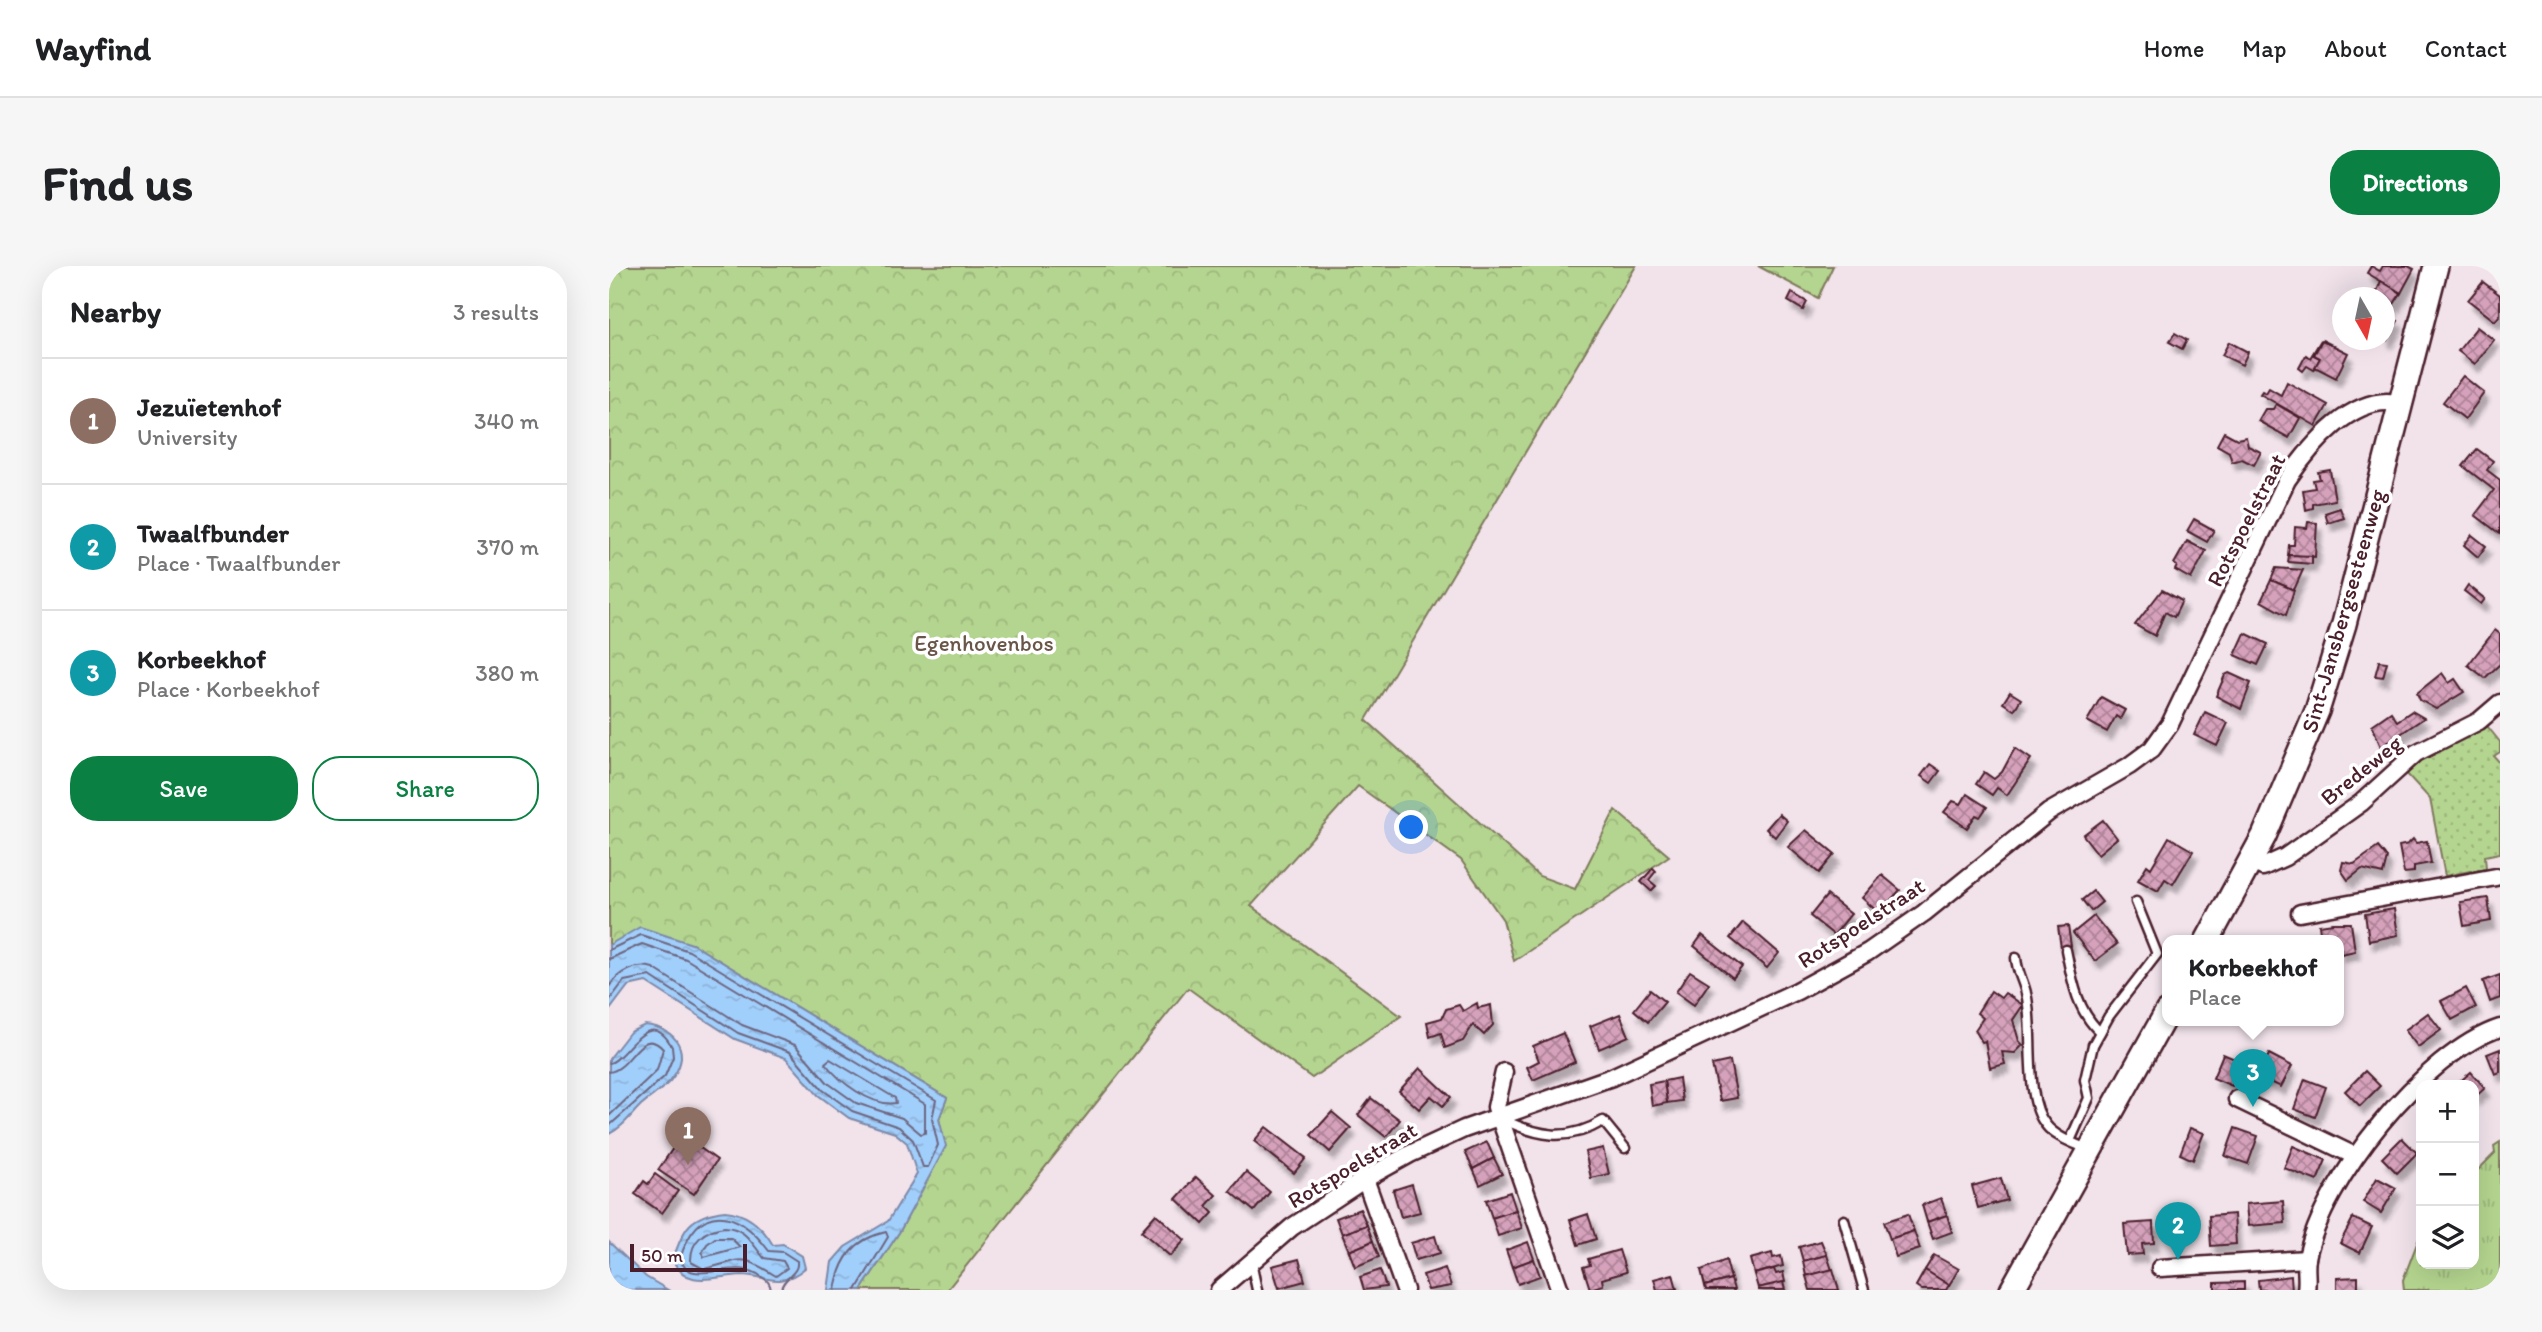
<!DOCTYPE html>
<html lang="en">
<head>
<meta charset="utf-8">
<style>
  :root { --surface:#fff; --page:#f6f6f6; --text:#202124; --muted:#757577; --line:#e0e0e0; --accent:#0b8043 }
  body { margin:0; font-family:Itim,sans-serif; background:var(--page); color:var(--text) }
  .controls { position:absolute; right:21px; bottom:21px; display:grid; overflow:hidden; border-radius:14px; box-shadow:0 7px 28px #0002 }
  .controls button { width:63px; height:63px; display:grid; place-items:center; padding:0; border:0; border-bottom:2px solid var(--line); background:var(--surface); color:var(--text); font:35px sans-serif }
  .compass { position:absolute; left:1723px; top:21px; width:63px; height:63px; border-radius:50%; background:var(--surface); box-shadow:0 7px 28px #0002; rotate:171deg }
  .scale { position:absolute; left:21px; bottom:18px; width:117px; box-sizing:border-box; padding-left:7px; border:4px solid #4a1f2b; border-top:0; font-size:19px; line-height:24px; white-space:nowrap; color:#4a1f2b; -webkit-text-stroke:5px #fff; paint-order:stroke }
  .you { position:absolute; left:803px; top:562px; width:24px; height:24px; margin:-18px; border:5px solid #fff; border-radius:50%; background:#1a73e8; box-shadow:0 0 0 10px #1a73e833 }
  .badge { display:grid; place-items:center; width:46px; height:46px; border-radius:50%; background:var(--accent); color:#fff; font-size:23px; font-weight:700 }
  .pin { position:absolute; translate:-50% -58px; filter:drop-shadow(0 2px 4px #0008) }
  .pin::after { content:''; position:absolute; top:37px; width:24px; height:21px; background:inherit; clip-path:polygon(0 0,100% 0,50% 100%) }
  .popup { position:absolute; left:1553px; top:669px; width:182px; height:91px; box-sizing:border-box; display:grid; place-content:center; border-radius:14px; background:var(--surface); filter:drop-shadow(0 2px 5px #0005); font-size:23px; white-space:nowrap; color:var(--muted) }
  .popup b { font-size:26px; color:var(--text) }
  .popup::after { content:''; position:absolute; left:50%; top:100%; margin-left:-14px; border:14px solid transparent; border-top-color:var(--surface) }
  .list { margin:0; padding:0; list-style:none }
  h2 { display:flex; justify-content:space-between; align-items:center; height:91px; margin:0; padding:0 28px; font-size:30px }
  h2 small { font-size:23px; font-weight:400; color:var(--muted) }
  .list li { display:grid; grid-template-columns:46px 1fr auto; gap:21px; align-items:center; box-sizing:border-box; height:126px; padding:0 28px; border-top:2px solid var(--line) }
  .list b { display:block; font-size:26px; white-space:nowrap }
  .list p { margin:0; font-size:23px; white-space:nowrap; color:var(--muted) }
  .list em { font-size:23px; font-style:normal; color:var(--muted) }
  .actions { display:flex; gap:14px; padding:21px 28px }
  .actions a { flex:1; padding:16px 0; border:2px solid var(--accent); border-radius:28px; text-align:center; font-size:24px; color:var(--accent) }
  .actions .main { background:var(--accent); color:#fff }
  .icon { flex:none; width:38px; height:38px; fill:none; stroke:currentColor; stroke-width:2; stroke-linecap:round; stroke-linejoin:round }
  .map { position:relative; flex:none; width:1891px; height:1024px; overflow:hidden; border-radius:28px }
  header { display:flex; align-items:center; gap:42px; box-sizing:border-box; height:98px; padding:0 35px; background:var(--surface); border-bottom:2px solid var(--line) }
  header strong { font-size:33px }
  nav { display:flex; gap:38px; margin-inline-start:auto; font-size:24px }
  .intro { display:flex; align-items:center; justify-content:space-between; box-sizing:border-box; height:168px; padding:0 42px }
  h1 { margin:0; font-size:49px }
  .button { padding:18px 32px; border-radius:28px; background:var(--accent); color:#fff; font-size:24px; font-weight:700 }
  main { display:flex; gap:42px; padding:0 42px }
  aside { flex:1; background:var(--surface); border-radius:28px; box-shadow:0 7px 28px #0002 }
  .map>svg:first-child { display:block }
</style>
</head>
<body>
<header>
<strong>Wayfind</strong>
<nav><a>Home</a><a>Map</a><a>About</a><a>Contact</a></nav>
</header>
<div class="intro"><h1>Find us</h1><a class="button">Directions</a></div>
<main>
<aside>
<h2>Nearby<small>3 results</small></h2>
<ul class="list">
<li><span class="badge" style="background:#8d6e63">1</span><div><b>Jezuïetenhof</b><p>University</p></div><em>340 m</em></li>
<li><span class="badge" style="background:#0f9aa8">2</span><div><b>Twaalfbunder</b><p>Place · Twaalfbunder</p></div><em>370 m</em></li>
<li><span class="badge" style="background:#0f9aa8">3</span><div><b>Korbeekhof</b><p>Place · Korbeekhof</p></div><em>380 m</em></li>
</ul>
<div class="actions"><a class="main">Save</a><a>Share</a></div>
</aside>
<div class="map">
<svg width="1891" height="1024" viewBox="0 0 1891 1024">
  <defs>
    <pattern id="grass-dots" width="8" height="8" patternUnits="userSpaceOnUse" patternTransform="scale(1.75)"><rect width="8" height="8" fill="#b4d58f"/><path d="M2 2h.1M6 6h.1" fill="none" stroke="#9cb67c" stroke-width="1.8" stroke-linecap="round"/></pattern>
    <pattern id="forest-crowns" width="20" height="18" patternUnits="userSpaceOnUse" patternTransform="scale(1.75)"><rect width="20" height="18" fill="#b4d58f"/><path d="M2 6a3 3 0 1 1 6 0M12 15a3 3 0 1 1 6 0" fill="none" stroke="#9cb67c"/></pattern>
    <pattern id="park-tufts" width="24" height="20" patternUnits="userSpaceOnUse" patternTransform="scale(1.75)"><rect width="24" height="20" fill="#b4d58f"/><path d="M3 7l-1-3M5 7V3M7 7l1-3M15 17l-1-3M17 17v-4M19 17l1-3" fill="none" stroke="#9cb67c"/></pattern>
    <pattern id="water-ripples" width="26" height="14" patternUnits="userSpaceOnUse" patternTransform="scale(1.75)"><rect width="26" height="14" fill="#a1cffc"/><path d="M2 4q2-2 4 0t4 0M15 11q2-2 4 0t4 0" fill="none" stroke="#8cb1d8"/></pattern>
    <pattern id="building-cross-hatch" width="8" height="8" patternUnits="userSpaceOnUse" patternTransform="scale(1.75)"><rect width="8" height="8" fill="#d5a1bb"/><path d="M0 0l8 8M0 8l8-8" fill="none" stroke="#af8398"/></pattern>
    <filter id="shadow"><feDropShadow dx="4.5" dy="8" stdDeviation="2" flood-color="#0004"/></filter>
  </defs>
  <rect width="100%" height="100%" fill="#f2e3eb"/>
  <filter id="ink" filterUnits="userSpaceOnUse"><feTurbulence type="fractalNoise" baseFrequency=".0143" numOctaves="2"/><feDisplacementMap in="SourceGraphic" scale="14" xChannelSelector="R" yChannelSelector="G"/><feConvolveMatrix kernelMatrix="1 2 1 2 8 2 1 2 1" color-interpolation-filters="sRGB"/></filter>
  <g filter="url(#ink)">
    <polygon fill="url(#grass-dots)" stroke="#7f7a5d" stroke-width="2" points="1875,456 1891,476 1891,486 1885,490 1891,497 1891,587 1876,590 1877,602 1836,610 1821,533 1797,507 1832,479"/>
    <g fill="url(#forest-crowns)" stroke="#7f7a5d" stroke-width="2">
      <polygon points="0,0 1027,0 757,454 930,610 966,623 1006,544 1060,590 905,695 894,654 852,594 749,520 642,640 792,750 703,812 579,722 338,1024 252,1024 291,965 336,880 330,853 338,832 83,678 0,679"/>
      <polygon points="1149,0 1224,0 1209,32"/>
    </g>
    <polygon fill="url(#park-tufts)" stroke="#7f7a5d" stroke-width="2" points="1891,876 1891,1021 1876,1024 1795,1024 1794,1014 1812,967 1812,998 1865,998 1865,908 1886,887 1885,880"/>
    <g fill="url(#water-ripples)" stroke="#7e89a8" stroke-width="2">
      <polygon points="31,661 83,678 338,832 330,853 337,880 291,965 252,1024 219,1024 223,996 236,981 279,955 308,908 298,877 286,867 240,852 209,829 177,792 126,773 37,716 19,720 0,745 0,679"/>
      <path d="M 36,759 C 68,762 84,787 61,815 C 53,824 41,831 32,839 C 21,850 14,861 0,868 L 0,793 L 21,766 Z"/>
      <path d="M 116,945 C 138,947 153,960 164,979 L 174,978 L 193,990 L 196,1002 C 170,1024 155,1009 133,1009 C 106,1010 77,1024 64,994 C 74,962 81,949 116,945 Z"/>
      <polygon points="0,976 37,1011 59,1024 17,1024 0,1015"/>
    </g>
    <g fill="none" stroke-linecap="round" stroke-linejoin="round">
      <g stroke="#6d657f" stroke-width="2">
        <polyline points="0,684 32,669 80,685 327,834 323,853 329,879 319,901 314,901 304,874 290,861 243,845 214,824 181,786 129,767 41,710 15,715 0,735"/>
        <path d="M 0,693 L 33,678 L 77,693 L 316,838 L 316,867 L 312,868 L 293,852 L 247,837 L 219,817 L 186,779 L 133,759 L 44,702 C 26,697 9,706 0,721"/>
        <path d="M 221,793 L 286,832 L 287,837 C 262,841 230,815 216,797 Z"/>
        <path d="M 0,797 C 16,795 40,737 63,781 L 64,791 L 56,810 L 0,860"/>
        <path d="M 0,806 C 22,804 32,758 54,783 L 48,804 L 0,850"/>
        <path d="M 116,961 C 137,962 143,978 155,992 L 174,995 L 178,1002 L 167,1010 C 128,986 137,994 95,1003 L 82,996 C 81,975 96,963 116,961 Z"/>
        <polygon points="106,972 122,972 131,981 95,991 93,987 98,978"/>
        <path d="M 162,1024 C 161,1017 159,1015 153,1011 C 124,989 82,1024 71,993 C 89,934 128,942 160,985 L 174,986 L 188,995 C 190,1009 173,1011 172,1024"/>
        <path d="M 226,1024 C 231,993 245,973 277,966 L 279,971 L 247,1024"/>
      </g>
    </g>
    <g fill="url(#building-cross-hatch)" stroke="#4a1f2b" stroke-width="2" filter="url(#shadow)">
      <polygon points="1762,0 1771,5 1774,0 1799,0 1805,3 1792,27 1758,7"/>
      <polygon points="1772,15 1792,27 1778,49 1776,32 1765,32"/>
      <polygon points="1874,16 1891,29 1891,49 1886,55 1859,34"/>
      <polygon points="1183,27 1198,36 1194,44 1179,35"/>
      <polygon points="1776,48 1789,55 1778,74 1776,72"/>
      <polygon points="1868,61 1885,74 1866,98 1849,85"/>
      <polygon points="1566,67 1578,74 1573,83 1560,76"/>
      <polygon points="1712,74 1705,89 1711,92 1705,104 1698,100 1694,105 1690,102 1697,89 1701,92"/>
      <polygon points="1713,74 1739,87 1727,112 1706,101 1711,92 1705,89"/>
      <polygon points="1620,76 1639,86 1633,99 1613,89"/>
      <polygon points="1854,110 1875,127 1856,153 1834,136"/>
      <polygon points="1678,116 1719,139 1707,160 1651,128 1653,125 1657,127 1660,122 1672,129"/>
      <polygon points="1667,138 1691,152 1680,172 1649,155 1656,143 1664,143"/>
      <polygon points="1615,166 1628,173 1637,171 1639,180 1652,186 1645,199 1633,193 1623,196 1620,186 1608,179"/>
      <polygon points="1868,183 1884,195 1878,204 1891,214 1891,268 1866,249 1885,224 1854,200"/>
      <polygon points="1721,204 1726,234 1704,238 1704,242 1697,244 1694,224 1706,222 1704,214 1711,213 1709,206"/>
      <polygon points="1731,242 1735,252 1719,257 1716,247"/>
      <polygon points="1585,253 1605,264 1598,276 1578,265"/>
      <polygon points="1699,256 1708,257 1706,291 1679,289 1680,279 1685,279 1686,261 1698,262"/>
      <polygon points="1863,269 1877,280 1869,291 1855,279"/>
      <polygon points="1578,275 1597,285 1582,313 1566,304 1568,300 1565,298"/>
      <polygon points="1680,289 1703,290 1703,298 1679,296"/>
      <polygon points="1667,302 1694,304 1685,324 1662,314"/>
      <polygon points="1662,314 1685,324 1677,349 1652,335"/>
      <polygon points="1859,319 1876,333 1872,338 1855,325"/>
      <polygon points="1553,324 1573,335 1565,351 1556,346 1546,370 1526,359"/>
      <polygon points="1886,364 1891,368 1891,398 1876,412 1859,399"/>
      <polygon points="1636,367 1659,378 1649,399 1626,389"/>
      <polygon points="1770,395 1778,396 1774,411 1766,410"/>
      <polygon points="1620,407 1642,417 1632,443 1607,430 1616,409"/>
      <polygon points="1833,407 1840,417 1846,413 1855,426 1827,443 1811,434 1808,427"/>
      <polygon points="1401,426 1412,433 1405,444 1394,437"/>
      <polygon points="1492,431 1516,444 1511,453 1507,450 1498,466 1478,455"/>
      <polygon points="1803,445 1815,452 1772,481 1763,459 1782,446 1788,455"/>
      <polygon points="1596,446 1619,457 1608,480 1585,469"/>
      <polygon points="1406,482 1422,493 1398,529 1388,522 1383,529 1367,518 1375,506 1385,513 1393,506"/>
      <polygon points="1321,498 1331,505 1322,517 1312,510"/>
      <polygon points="1358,528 1378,541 1371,551 1367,549 1358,562 1335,546 1344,535 1352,538"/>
      <polygon points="1170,548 1178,555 1166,571 1157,563"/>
      <polygon points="1494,554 1508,572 1489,588 1474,569"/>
      <polygon points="1197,564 1226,588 1210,607 1179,581"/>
      <polygon points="1560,571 1584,585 1564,618 1556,613 1549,625 1529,614 1538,599 1542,602"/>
      <polygon points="1804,573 1807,577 1818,575 1822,597 1805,600 1805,606 1795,607 1790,580 1799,578"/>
      <polygon points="1769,581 1778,592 1774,608 1753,603 1739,614 1732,604 1734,596 1745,598"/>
      <polygon points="1044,602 1047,605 1040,614 1047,620 1042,625 1032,616"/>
      <polygon points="1273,609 1291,624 1270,647 1253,632"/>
      <polygon points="1484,625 1493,636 1482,645 1473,634"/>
      <polygon points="1218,629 1242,648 1225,669 1201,650"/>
      <polygon points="1879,632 1882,655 1855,660 1851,636"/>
      <polygon points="1785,643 1789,669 1760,675 1756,648"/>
      <polygon points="1485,650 1508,678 1486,695 1464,667"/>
      <polygon points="1134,656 1170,687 1158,702 1121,672"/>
      <polygon points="1724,657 1742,657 1746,685 1732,688 1730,675 1712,675 1710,659"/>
      <polygon points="1459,660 1462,680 1452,682 1449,661"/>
      <polygon points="1093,669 1133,701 1124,712 1085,680"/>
      <polygon points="1081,705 1100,717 1085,739 1067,726"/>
      <polygon points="1891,709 1891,732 1881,736 1874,715"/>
      <polygon points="1857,722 1867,741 1843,754 1832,735"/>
      <polygon points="1041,724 1056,736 1039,756 1025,744"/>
      <polygon points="1382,725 1392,732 1396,727 1414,739 1404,754 1410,775 1414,779 1406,787 1393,786 1396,798 1381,802 1376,775 1373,776 1366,764 1374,752 1368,747"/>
      <polygon points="868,737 869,742 882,739 884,759 875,769 864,759 854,775 836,782 832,767 821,771 818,756 833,752 837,743 850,739 854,745"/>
      <polygon points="1819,747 1832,764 1809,781 1796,764"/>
      <polygon points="1011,748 1020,770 990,783 981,760"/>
      <polygon points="954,767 966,796 924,814 918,801 930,795 924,780"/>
      <polygon points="1891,783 1891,806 1886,808 1878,788"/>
      <polygon points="1614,788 1633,796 1623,820 1604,812"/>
      <polygon points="1660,788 1683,800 1672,821 1649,810"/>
      <polygon points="1121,795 1128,832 1111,835 1103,799"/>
      <polygon points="811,802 842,831 834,840 822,830 810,843 790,825"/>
      <polygon points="1756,805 1771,820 1751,840 1736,825"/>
      <polygon points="1862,806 1876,822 1865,832 1865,819 1847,819"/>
      <polygon points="1070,812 1073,835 1058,837 1055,815"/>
      <polygon points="1696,813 1717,821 1706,851 1685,843"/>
      <polygon points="1055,815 1058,837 1043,840 1040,818"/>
      <polygon points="762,832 791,854 777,871 749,849"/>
      <polygon points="723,846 742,862 721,886 702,869"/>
      <polygon points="657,861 697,892 685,907 645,875"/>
      <polygon points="1581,862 1595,867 1584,894 1571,888"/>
      <polygon points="1626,862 1649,870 1639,898 1616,890"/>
      <polygon points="73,869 108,894 85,928 49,904"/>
      <polygon points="1793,872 1808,887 1788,907 1773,892"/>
      <polygon points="878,876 885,892 864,903 856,886"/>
      <polygon points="1684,880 1717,894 1708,915 1675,902"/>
      <polygon points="994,882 1000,908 982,912 976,886"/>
      <polygon points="885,892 893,908 871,919 864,903"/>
      <polygon points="637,906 661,926 645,945 621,925"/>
      <polygon points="46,908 69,925 53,947 26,928 35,915 39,918"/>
      <polygon points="587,911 607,929 597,940 604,947 594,958 567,933"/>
      <polygon points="1392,912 1398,934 1369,942 1363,920"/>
      <polygon points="1768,912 1787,922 1772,947 1754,936"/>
      <polygon points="803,918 811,946 792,951 784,924"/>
      <polygon points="901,926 907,944 883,952 877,934"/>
      <polygon points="1332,932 1338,949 1318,956 1313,939"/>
      <polygon points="1674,935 1676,957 1639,960 1637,938"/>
      <polygon points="751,943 758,959 733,968 727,952"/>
      <polygon points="1583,943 1584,962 1557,963 1556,944"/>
      <polygon points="907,944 913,962 889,970 883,952"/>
      <polygon points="547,948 576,974 561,990 532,965"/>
      <polygon points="979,948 987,973 969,979 961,954"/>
      <polygon points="1299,948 1305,965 1281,973 1275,956"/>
      <polygon points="1625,948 1627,978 1602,980 1600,950"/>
      <polygon points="1338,949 1343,966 1324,973 1318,956"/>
      <polygon points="1744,952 1763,961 1751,987 1731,977"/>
      <polygon points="1544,956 1545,977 1533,978 1534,988 1518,989 1515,958"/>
      <polygon points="758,959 764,975 740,985 733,968"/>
      <polygon points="1305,965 1311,983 1287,991 1281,973"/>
      <polygon points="826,970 831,987 807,994 802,977"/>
      <polygon points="764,975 770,991 746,1001 740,985"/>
      <polygon points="1212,975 1218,989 1194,995 1190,981"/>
      <polygon points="919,976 925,993 903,1001 897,984"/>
      <polygon points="1010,984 1017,1006 993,1013 994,1019 981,1023 974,1001 981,999 979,993"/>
      <polygon points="1163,987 1164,992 1172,990 1174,1000 1145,1008 1141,993"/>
      <polygon points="1218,989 1223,1004 1197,1010 1194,995"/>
      <polygon points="1325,989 1350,1003 1340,1019 1316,1004"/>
      <polygon points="690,993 696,1015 670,1022 663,1000"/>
      <polygon points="925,993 931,1010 909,1018 903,1001"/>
      <polygon points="1117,994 1122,1013 1096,1020 1092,1004"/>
      <polygon points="836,1002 842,1020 819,1024 814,1009"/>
      <polygon points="1165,1003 1167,1008 1174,1006 1176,1016 1149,1022 1145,1008"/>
      <polygon points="1224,1003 1230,1024 1201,1024 1197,1010"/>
      <polygon points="771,1004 777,1021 755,1024 751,1011"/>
      <polygon points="1316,1004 1340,1019 1337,1024 1313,1024 1307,1020"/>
      <polygon points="1064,1008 1068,1023 1048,1024 1045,1013"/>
      <polygon points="1682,1010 1683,1024 1650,1024 1649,1014"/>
      <polygon points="1749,1011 1749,1024 1728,1024 1728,1012"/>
      <polygon points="1122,1013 1125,1024 1097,1024 1096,1020"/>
      <polygon points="1174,1016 1176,1024 1149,1024 1149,1022"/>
      <polygon points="1635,1016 1635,1024 1606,1024 1606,1017"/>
    </g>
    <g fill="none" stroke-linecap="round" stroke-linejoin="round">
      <defs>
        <g id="lane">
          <path d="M 1457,684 C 1463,714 1468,745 1491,766"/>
          <path d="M 1407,692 C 1408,706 1414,714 1417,727 C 1426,762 1414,832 1437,859 C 1446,871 1465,877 1478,883"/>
          <path d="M 891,852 C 928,870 957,877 994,855 L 1016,882"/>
          <polyline points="1461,875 1480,832 1476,814 1484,779 1500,750 1548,688 1527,636"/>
          <polyline points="1235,954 1255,1024"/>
          <polyline points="642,996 648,1024"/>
        </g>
        <g id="street">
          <polyline points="1642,596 1654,601 1676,591 1752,537 1807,487 1870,455 1891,437"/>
          <polyline points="1691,647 1887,611"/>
          <polyline points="895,806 887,841 951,1024"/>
          <polyline points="1628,833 1746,890"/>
          <polyline points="756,913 796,1024"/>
          <polyline points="1551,1002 1698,993"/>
          <path d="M 610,1024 L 683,961 L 756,913 L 801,888 L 855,863 L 1003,811 L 1188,725 L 1259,686 L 1315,647 L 1440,546 L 1520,500 L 1543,483 L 1561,458 L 1678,214 C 1701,180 1746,125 1792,138"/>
          <path d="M 1697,1024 C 1699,1013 1696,1003 1698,992 C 1713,915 1815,787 1891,762"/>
        </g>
        <g id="secondary">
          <polyline points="1598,675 1655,570 1708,445 1735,358 1827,0"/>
          <polyline points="1403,1024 1558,746"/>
        </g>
      </defs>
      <use href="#lane" stroke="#4a1f2b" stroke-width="13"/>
      <use href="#street" stroke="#4a1f2b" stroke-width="21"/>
      <use href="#secondary" stroke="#4a1f2b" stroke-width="28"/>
      <use href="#lane" stroke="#fff" stroke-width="8"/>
      <use href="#street" stroke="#fff" stroke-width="16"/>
      <use href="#secondary" stroke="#fff" stroke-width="23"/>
    </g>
  </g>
  <g text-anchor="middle" stroke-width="7" stroke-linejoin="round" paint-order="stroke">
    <g font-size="23" fill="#4a1f2b" stroke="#fff">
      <text transform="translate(1637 254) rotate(-63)" y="8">Rotspoelstraat</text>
      <text transform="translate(1734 345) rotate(-74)" y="8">Sint-Jansbergsesteenweg</text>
      <text transform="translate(1752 504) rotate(-39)" y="8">Bredeweg</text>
      <text transform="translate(1252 657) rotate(-33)" y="8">Rotspoelstraat</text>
      <text transform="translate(743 899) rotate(-31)" y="8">Rotspoelstraat</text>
    </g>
    <g font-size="23" fill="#6a5649" stroke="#fff">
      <text x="375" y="385">Egenhovenbos</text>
    </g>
  </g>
</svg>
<div class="controls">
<button>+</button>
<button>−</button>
<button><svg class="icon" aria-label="layers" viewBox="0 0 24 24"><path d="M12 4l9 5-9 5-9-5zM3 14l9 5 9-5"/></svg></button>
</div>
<svg class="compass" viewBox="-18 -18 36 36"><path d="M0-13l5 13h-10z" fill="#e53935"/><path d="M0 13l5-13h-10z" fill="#757577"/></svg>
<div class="scale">50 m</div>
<div class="you"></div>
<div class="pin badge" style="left:79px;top:899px;background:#8d6e63">1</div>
<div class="pin badge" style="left:1569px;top:994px;background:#0f9aa8">2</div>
<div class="pin badge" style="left:1644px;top:841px;background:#0f9aa8">3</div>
<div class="popup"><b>Korbeekhof</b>Place</div>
</div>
</main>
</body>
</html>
